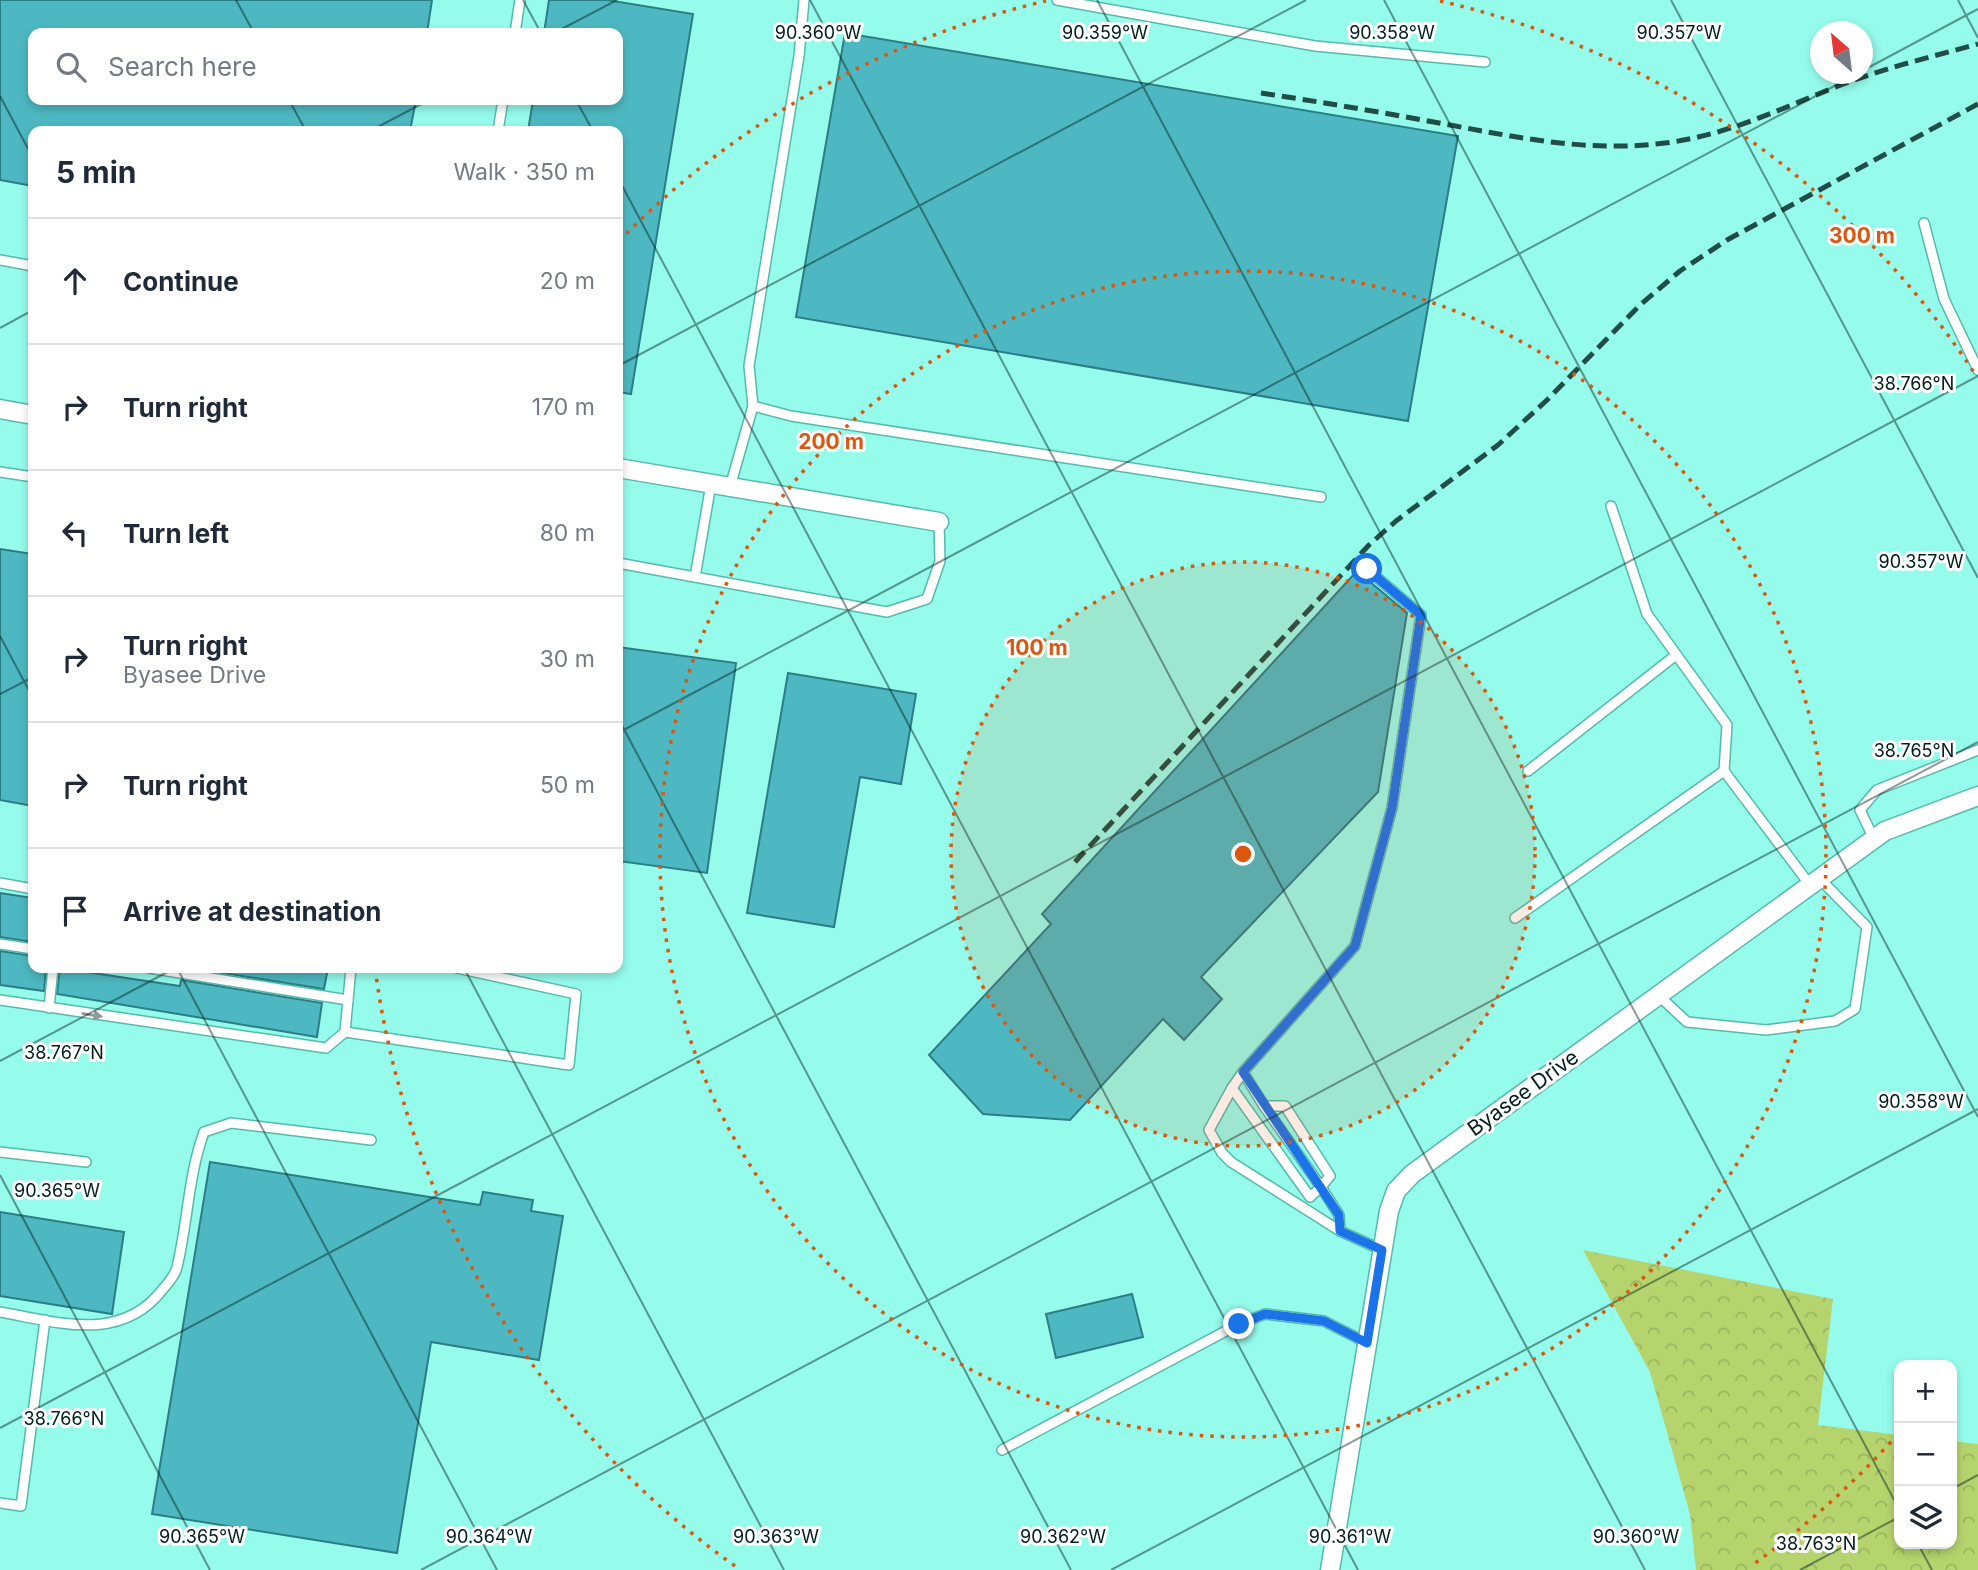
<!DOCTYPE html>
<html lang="en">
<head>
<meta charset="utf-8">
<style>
  :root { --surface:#fff; --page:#f2f2f3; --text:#1f2937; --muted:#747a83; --line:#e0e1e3 }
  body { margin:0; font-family:Inter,sans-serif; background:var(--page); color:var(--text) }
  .controls { position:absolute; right:21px; bottom:21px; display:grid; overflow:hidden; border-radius:14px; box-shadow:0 4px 10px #0003 }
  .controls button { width:63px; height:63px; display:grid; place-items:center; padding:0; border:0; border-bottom:2px solid var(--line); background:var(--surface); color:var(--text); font:35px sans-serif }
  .compass { position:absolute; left:1810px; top:21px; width:63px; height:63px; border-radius:50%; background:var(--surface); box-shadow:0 4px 10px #0003; rotate:332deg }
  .stop { position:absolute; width:21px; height:21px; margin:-16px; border:5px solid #1a73e8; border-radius:50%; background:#fff }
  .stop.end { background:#1a73e8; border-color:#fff; box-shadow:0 2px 7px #0008 }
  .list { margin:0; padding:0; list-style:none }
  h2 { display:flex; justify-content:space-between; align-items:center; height:91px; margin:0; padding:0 28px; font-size:30px }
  h2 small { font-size:23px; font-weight:400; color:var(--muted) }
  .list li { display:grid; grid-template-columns:46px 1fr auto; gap:21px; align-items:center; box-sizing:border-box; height:126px; padding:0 28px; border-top:2px solid var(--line) }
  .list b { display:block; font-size:26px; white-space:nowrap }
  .list p { margin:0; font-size:23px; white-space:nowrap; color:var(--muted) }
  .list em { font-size:23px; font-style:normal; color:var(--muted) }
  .icon { flex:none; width:38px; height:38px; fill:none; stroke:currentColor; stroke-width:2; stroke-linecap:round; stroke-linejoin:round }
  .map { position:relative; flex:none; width:1978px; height:1570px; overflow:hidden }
  .search { position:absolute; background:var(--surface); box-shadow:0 4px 10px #0003; left:28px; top:28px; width:595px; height:77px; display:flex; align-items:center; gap:18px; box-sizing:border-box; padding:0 24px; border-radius:14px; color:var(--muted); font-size:26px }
  .panel { position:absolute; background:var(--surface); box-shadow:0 4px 10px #0003; left:28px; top:126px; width:595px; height:847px; border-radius:14px }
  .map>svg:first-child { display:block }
</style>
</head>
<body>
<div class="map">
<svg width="1978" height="1570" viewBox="0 0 1978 1570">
  <defs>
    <pattern id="forest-crowns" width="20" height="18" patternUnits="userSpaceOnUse" patternTransform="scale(1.75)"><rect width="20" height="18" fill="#b5d46e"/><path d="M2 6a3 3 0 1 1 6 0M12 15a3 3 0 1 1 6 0" fill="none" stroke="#9ab65f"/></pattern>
  </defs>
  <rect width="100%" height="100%" fill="#95fbeb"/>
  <polygon fill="url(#forest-crowns)" points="1583,1250 1833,1299 1818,1425 1899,1435 1899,1544 1952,1544 1952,1441 1978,1444 1978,1570 1696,1570 1690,1514 1650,1372"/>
  <g fill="#4db8c1" stroke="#2b7e85" stroke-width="2">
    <polygon points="0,0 432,0 427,33 33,33 33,100 416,100 410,131 33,131 33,186 0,180"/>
    <polygon points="549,0 607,0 693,14 631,394 618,392 618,131 528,131 533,100 618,100 618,33 544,33"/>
    <polygon points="845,33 1458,136 1408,421 796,317"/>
    <polygon points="0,549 33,554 33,806 0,800"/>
    <polygon points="1357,571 1407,613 1378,792 1201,977 1222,999 1184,1040 1163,1019 1070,1120 983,1114 929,1055 1051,924 1042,914"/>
    <polygon points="618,647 736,663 707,873 618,861"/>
    <polygon points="788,673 916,694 901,784 860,777 834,927 747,913"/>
    <polygon points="0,893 33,898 33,942 0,937"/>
    <polygon points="0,951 33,956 33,968 46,968 44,991 0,985"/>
    <polygon points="60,968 180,986 181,980 322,1003 317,1037 57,994"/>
    <polygon points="192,968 328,968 324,989"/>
    <polygon points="210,1162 480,1205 483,1192 533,1200 531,1211 563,1216 539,1360 431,1342 397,1553 152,1514"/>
    <polygon points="0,1212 124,1232 112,1314 0,1296"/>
    <polygon points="1132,1294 1143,1337 1056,1358 1046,1314"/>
  </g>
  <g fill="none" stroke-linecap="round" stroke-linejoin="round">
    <defs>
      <g id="lane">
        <polyline points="804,0 799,56 749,366 753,406 791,416 1321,497"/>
        <polyline points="1057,0 1315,46 1485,62"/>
        <polyline points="515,33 520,0"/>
        <polyline points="498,131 503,100"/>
        <polyline points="1924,223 1944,299 1978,370"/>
        <polyline points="0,260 33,266"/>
        <polyline points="0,472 33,477"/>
        <polyline points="730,487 753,406"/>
        <polyline points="1611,506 1647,614 1727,725 1724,771"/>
        <polyline points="618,563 887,612 927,599 940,561 939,522"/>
        <polyline points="1367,569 1421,615 1392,808 1355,946 1243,1072 1232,1088 1209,1130 1222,1153 1231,1162 1340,1231 1382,1250"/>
        <polyline points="695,577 711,484"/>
        <polyline points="1528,771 1676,655"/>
        <polyline points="1874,839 1860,810 1877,790 1978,750"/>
        <polyline points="0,883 33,889"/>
        <polyline points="1515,918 1724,771 1810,885"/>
        <polyline points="0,944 33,949"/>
        <polyline points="149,968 348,1000"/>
        <polyline points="1658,995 1687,1022 1766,1030 1835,1021 1855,1009 1867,927 1819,878"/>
        <polyline points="0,1000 326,1048 345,1032 351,968"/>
        <polyline points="49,1008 53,968"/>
        <polyline points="345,1032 569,1065 576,994 457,968"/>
        <polyline points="1232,1088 1310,1197 1321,1187 1264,1106 1243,1072"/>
        <polyline points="1264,1106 1285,1106 1330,1176 1321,1187 1339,1215 1340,1231"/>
        <polyline points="0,1152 86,1162"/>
        <path d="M 0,1312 C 57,1322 121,1344 163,1289 C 168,1283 175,1276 177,1267 C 188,1222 188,1176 204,1132 L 231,1123 L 371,1140"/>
        <polyline points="1002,1450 1239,1324 1265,1314 1324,1321 1367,1343"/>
        <polyline points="0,1503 21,1506 45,1320"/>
      </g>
      <g id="street">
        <polyline points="0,409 33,415"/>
        <polyline points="618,468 939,522"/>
        <polyline points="1330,1570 1389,1211 1396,1191 1412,1174 1885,831 1978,796"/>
      </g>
    </defs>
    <use href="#lane" stroke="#54baac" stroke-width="12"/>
    <use href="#street" stroke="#54baac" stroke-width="21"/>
    <use href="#lane" stroke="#fff" stroke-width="9"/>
    <use href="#street" stroke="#fff" stroke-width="18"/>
    <g stroke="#204d47" stroke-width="5" stroke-dasharray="14 7" stroke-linecap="butt">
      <path d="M 1261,93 C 1321,102 1380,112 1439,123 C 1516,137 1587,153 1665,143 C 1730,135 1786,106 1846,83 C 1889,67 1934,56 1978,44"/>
      <polyline points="1075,862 1369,545 1396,521 1498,445 1547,400 1640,305 1680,271 1727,240 1978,104"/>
    </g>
  </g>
  <defs><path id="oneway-solid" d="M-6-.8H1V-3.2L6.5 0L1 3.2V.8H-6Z" transform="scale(1.75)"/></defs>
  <use fill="#8c9a98" href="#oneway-solid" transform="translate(92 1015) rotate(9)"/>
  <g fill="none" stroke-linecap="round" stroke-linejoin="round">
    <polyline stroke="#1a73e8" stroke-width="9" points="1239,1324 1265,1314 1324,1321 1367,1343 1382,1250 1340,1231 1339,1215 1243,1072 1355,946 1392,808 1421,615 1367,569"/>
  </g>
  <path fill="none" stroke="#001e1a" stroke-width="2" stroke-opacity="0.45" d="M 236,0 L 254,33M 523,0 L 541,33M 810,0 L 1645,1570M 1097,0 L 1899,1509M 1384,0 L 1978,1117M 1671,0 L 1978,578M 1958,0 L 1978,38M 554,33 L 617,0M 1862,71 L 1978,9M 0,96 L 33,158M 289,100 L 306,131M 576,100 L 593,131M 370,131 L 429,100M 618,178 L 1358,1570M 0,328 L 33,310M 618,366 L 1306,0M 0,636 L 33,698M 0,694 L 33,677M 618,718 L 1071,1570M 618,733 L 1857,74M 177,968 L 497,1570M 464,968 L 784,1570M 0,1061 L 175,968M 0,1175 L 210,1570M 0,1428 L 1978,376M 1952,1489 L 1978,1475M 1918,1544 L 1932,1570M 421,1570 L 1978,742M 1111,1570 L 1978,1109M 1800,1570 L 1899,1517"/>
  <circle cx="1243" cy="854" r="292" fill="#dc560d" fill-opacity=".12"/>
  <g fill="none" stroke="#dc560d" stroke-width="3.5" stroke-dasharray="3.5 7">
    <circle cx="1243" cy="854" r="292"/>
    <circle cx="1243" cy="854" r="583"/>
    <path d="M1898 1434A875 875 0 0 1 1751 1566M735 1566A875 875 0 0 1 375 968M619 241A875 875 0 0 1 1046 1M1440 1A875 875 0 0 1 1977 377"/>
  </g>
  <g text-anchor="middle" stroke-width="6" stroke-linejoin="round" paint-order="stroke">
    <g font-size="21" fill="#001e1a" stroke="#fff">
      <text transform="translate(1523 1093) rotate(-36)" y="7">Byasee Drive</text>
    </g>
  </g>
  <g font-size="18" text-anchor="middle" fill="#001e1a" stroke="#fff" stroke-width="6" stroke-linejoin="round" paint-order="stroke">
    <text x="1105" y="39">90.359°W</text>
    <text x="1392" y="39">90.358°W</text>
    <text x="1679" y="39">90.357°W</text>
    <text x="818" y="39">90.360°W</text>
    <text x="1914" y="390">38.766°N</text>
    <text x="1921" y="568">90.357°W</text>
    <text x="1914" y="757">38.765°N</text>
    <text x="64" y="1059">38.767°N</text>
    <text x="1921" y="1108">90.358°W</text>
    <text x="57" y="1197">90.365°W</text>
    <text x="64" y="1425">38.766°N</text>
    <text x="202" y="1543">90.365°W</text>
    <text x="489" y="1543">90.364°W</text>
    <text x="776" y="1543">90.363°W</text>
    <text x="1063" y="1543">90.362°W</text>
    <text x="1350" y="1543">90.361°W</text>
    <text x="1636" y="1543">90.360°W</text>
    <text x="1816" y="1550">38.763°N</text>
  </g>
  <circle cx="1243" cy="854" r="10" fill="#dc560d" stroke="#fff" stroke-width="3.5"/>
  <g font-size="21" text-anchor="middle" font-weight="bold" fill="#dc560d" stroke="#fff" stroke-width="6" stroke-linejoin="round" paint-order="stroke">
    <text x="1862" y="243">300 m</text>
    <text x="831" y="449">200 m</text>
    <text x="1037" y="655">100 m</text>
  </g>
</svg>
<div class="controls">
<button>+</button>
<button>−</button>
<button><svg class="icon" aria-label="layers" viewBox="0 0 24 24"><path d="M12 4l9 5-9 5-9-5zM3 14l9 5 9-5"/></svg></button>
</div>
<svg class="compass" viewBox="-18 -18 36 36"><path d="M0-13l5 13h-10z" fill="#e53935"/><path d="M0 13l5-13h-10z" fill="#747a83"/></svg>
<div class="stop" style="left:1367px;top:569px"></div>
<div class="stop end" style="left:1239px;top:1324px"></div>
<div class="search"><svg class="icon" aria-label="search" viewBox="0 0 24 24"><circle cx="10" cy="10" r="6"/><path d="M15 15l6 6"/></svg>Search here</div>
<section class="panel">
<h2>5 min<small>Walk · 350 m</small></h2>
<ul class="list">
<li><svg class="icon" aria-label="ahead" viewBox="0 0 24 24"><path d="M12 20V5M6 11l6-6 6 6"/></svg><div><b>Continue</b></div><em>20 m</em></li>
<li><svg class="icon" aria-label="right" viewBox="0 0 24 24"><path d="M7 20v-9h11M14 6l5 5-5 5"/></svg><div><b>Turn right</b></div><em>170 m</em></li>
<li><svg class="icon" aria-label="left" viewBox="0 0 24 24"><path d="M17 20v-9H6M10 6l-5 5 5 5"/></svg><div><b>Turn left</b></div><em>80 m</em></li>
<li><svg class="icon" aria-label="right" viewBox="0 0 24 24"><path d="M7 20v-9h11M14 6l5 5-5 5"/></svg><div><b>Turn right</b><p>Byasee Drive</p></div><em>30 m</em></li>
<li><svg class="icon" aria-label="right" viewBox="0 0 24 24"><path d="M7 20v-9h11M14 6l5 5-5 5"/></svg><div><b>Turn right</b></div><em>50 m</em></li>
<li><svg class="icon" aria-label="arrive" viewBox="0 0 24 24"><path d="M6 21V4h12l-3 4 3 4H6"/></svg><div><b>Arrive at destination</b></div></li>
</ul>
</section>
</div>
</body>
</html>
